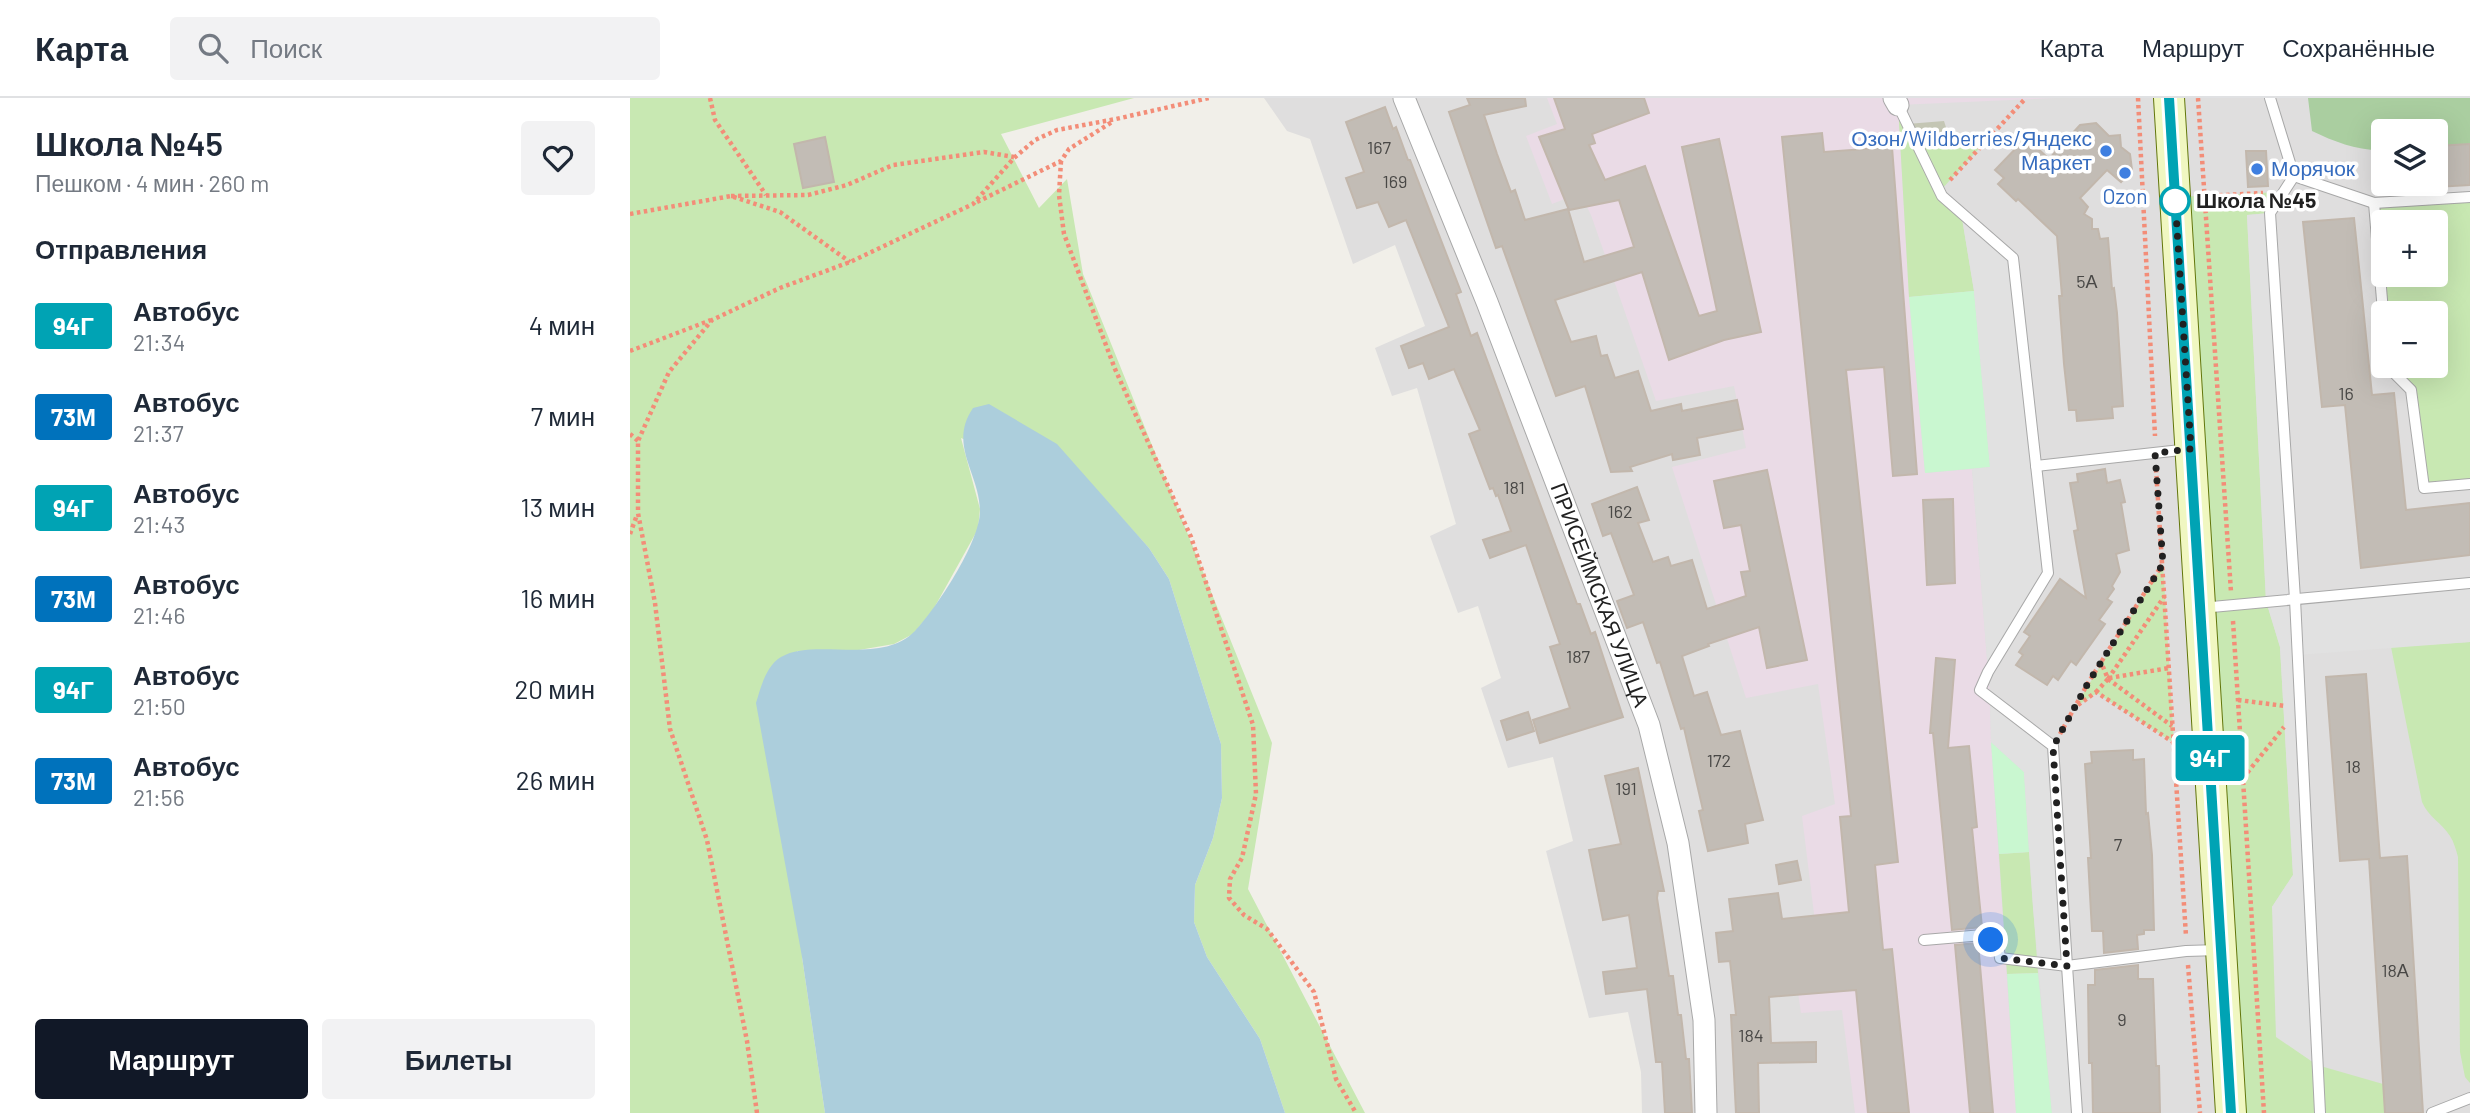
<!DOCTYPE html>
<html lang="ru">
<meta charset="utf-8">
<style>
body{margin:0;font-family:Barlow,sans-serif;background:#f2f2f3;color:#1f2937;height:100vh;display:flex;flex-direction:column;font-size:26px;white-space:nowrap}
*{box-sizing:border-box;margin:0}
p{font-size:23px;color:#747a83}
.icon{flex:none;width:38px;height:38px;fill:none;stroke:currentColor;stroke-width:2;stroke-linecap:round;stroke-linejoin:round}
.map{position:relative;flex:1;overflow:hidden}
.panel{display:flex;flex-direction:column;background:#fff;width:630px}
.panel>*{flex:none}
.badge{padding:0 14px;border-radius:5px;font-size:24px;line-height:46px}
.fabs{position:absolute;left:1741px;top:21px;display:grid;gap:14px}
.fabs a{display:grid;place-items:center;width:77px;height:77px;border-radius:7px;background:#fff;box-shadow:0 7px 28px #0002;font-size:35px}
.you{position:absolute;width:35px;height:35px;margin:-18px;border:5px solid #fff;border-radius:50%;background:#1a73e8;box-shadow:0 0 0 10px #1a73e833}
.map>.badge{position:absolute;translate:-50% -50%;box-shadow:0 0 0 4px #fff}
h2{padding:0 35px;font-size:26px;line-height:63px}
.round{display:grid;place-items:center;flex:none;width:74px;height:74px;border-radius:7px;background:#f2f2f3}
.headline{display:flex;align-items:center;justify-content:space-between;height:119px;padding:0 35px}
h1{font-size:33px;font-weight:600;line-height:52px}
.button{display:flex;gap:14px;margin-top:auto;padding:14px 35px}
.button a{flex:1;height:80px;border-radius:7px;background:#111827;color:#fff;font-size:28px;font-weight:600;line-height:80px;text-align:center}
.button a+a{background:#f2f2f3;color:#1f2937}
ul{padding:0;list-style:none}
li{display:flex;align-items:center;gap:21px;height:91px;padding:0 35px}
li div{flex:1}
li b{display:block;font-size:26px}
li em{font-style:normal}
li .badge{min-width:77px;font-weight:700;text-align:center}
header{display:flex;align-items:center;gap:42px;box-sizing:border-box;height:98px;padding:0 35px;background:#fff;border-bottom:2px solid #e0e1e3}
header strong{font-size:33px}
nav{display:flex;gap:38px;margin-inline-start:auto;font-size:24px}
.search{width:490px;height:63px;background:#f2f2f3;display:flex;align-items:center;gap:18px;box-sizing:border-box;padding:0 24px;border-radius:7px;color:#747a83;font-size:26px}
main{display:flex;flex:1;min-height:0}
.map>svg:first-child{display:block}
.residential{fill:#dfdede;fill-rule:evenodd}
.industrial{fill:#eadbe6}
.construction{fill:#c4c6b4}
.grass{fill:#c8e8b2;fill-rule:evenodd}
.forest{fill:#aacea0}
.park{fill:#c9f7d0}
.parking{fill:#e1e1e1}
.water{fill:#accedc}
.building{fill:#c2bcb5;stroke:#c2b7ac;stroke-width:2}
.lines{fill:none;stroke-linecap:round;stroke-linejoin:round}
.service-casing{stroke:#a8a8a8;stroke-width:12}
.minor-casing{stroke:#a8a8a8;stroke-width:23}
.secondary-casing{stroke:#62760b;stroke-width:32}
.path{stroke:#f38d78;stroke-width:4.5;stroke-dasharray:3.5 3.5;stroke-linecap:butt}
.service{stroke:#fff;stroke-width:10}
.minor{stroke:#fff;stroke-width:21}
.secondary{stroke:#f0f7c1;stroke-width:30}
.line-casing{stroke:#fff;stroke-width:16}
.line{stroke:#00a3b4;stroke-width:10}
.walk{stroke:#212121;stroke-width:7;stroke-dasharray:0 12.6}
.shop-dot{fill:#3f7fe0;stroke:#fff;stroke-width:2.5}
.stop-dot{fill:#fff;stroke:#00a3b4;stroke-width:3.5}
.labels{text-anchor:middle;stroke-width:7;stroke-linejoin:round;paint-order:stroke}
.number-label{font-size:18px;fill:#494846}
.shop-label{font-size:21px;fill:#366cbe;stroke:#fff;text-anchor:end}
.stop-label{font-size:21px;font-weight:bold;fill:#212121;stroke:#fff;text-anchor:start}
.street-label{font-size:21px;fill:#212121;stroke:#fff}
</style>
<header>
<strong>Карта</strong>
<div class="search"><svg class="icon" aria-label="search" viewBox="0 0 24 24"><circle cx="10" cy="10" r="6"/><path d="M15 15l6 6"/></svg>Поиск</div>
<nav><a>Карта</a><a>Маршрут</a><a>Сохранённые</a></nav>
</header>
<main>
<section class="panel">
<div class="headline"><div><h1>Школа №45</h1><p>Пешком · 4 мин · 260 m</p></div><a class="round"><svg class="icon" aria-label="heart" viewBox="0 0 24 24"><path d="M12 20l-8-8c-3-5 5-10 8-4 3-6 11-1 8 4z"/></svg></a></div>
<h2>Отправления</h2>
<ul>
<li><span class="badge" style="background:#00a3b4;color:#fff">94Г</span><div><b>Автобус</b><p>21:34</p></div><em>4 мин</em></li>
<li><span class="badge" style="background:#0072bc;color:#fff">73М</span><div><b>Автобус</b><p>21:37</p></div><em>7 мин</em></li>
<li><span class="badge" style="background:#00a3b4;color:#fff">94Г</span><div><b>Автобус</b><p>21:43</p></div><em>13 мин</em></li>
<li><span class="badge" style="background:#0072bc;color:#fff">73М</span><div><b>Автобус</b><p>21:46</p></div><em>16 мин</em></li>
<li><span class="badge" style="background:#00a3b4;color:#fff">94Г</span><div><b>Автобус</b><p>21:50</p></div><em>20 мин</em></li>
<li><span class="badge" style="background:#0072bc;color:#fff">73М</span><div><b>Автобус</b><p>21:56</p></div><em>26 мин</em></li>
</ul>
<div class="button"><a>Маршрут</a><a>Билеты</a></div>
</section>
<div class="map">
<svg width="1840" height="1015" viewBox="0 0 1840 1015">
<rect width="100%" height="100%" fill="#f1efe9"/>
<path class="residential" d="M634 0H1840V1015H1012L1011 974 998 914 959 920 916 753 943 743 923 659 878 670 851 590 871 580 848 508 828 515 800 438 826 426 787 290 762 298 745 250 795 228 765 147 723 166 680 41 657 33ZM1754 33H1806V86H1754ZM1754 124H1806V177H1754ZM1754 215H1806V268H1754Z"/>
<polygon class="industrial" points="917,0 1425,0 1268,7 1279,199 1295,375 1342,371 1360,599 1361,644 1386,1015 1225,1015 1212,912 1171,915 1158,828 1185,824 1172,718 1205,706 1188,586 1116,600 1042,369 1116,350 1104,288 1026,303 961,117 950,95 922,106 896,38 927,26"/>
<polygon class="construction" points="1314,23 1318,36 1287,45 1277,26"/>
<g class="grass">
<polygon points="0,0 504,0 371,36 409,110 437,81 453,176 642,645 618,791 735,1015 655,1015 630,941 577,859 564,824 565,787 583,740 592,700 591,646 539,481 519,450 477,404 331,340 350,411 348,431 303,512 283,536 264,546 229,552 167,553 172,859 195,1015 0,1015"/>
<polygon points="1268,7 1287,45 1356,43 1310,93 1331,114 1344,193 1279,199"/>
<polygon points="1651,94 1640,115 1617,117 1636,503 1650,549 1663,777 1642,809 1687,967 1753,986 1755,1015 1601,1015 1545,99"/>
<path d="M1840 99V386L1794 390 1781 292 1757 268H1806V215H1754L1744 105ZM1754 124H1806V177H1754Z"/>
<polygon points="1533,466 1544,645 1467,595 1445,609"/>
<path d="M1840 544V985L1835 979 1830 954 1828 759C1826 752 1824 744 1820 738 1811 724 1799 720 1792 704L1761 549Z"/>
<polygon points="1399,754 1408,875 1377,876 1369,756"/>
</g>
<path class="forest" d="M1678 0H1840V46L1806 48V33H1754L1753 52C1728 53 1705 44 1682 33Z"/>
<g class="park">
<polygon points="1344,193 1360,369 1295,375 1279,199"/>
<polygon points="1361,644 1394,674 1399,754 1369,756"/>
<polygon points="1408,875 1422,1015 1386,1015 1377,876"/>
</g>
<g class="parking">
<polygon points="1331,114 1383,160 1418,475 1358,574 1342,371 1360,369 1344,193"/>
<polygon points="1640,115 1665,500 1840,485 1840,544 1668,557 1687,967 1646,939 1642,809 1663,777 1650,549 1636,503 1617,117"/>
<polygon points="1360,599 1423,648 1447,1015 1422,1015 1403,810 1394,674 1361,644"/>
</g>
<path class="water" d="M359 306 427 346 519 450 539 481 591 646 592 700 583 740 565 787 564 824 577 859 630 941 655 1015H195L172 859 126 605C131 589 136 568 151 559 184 539 251 568 285 533 306 511 351 443 350 412 349 374 318 347 343 310Z"/>
<g class="building">
<polygon points="837,0 895,0 896,8 854,17 867,56 881,94 885,92 895,122 938,111 954,164 1004,149 989,102 939,112 909,39 935,31 924,0 1014,0 1019,15 962,36 965,45 959,47 975,82 1015,68 1069,218 1087,213 1052,49 1089,41 1131,234 1094,242 1039,262 1012,174 925,202 941,244 966,238 971,258 977,257 985,280 1008,273 1021,313 1051,306 1052,313 1107,302 1113,331 1067,340 1070,357 1043,362 1042,356 1000,369 1002,373 981,374 955,288 926,298 872,148 866,150 819,14 840,7"/>
<polygon points="755,9 763,31 766,29 778,62 780,62 831,194 826,196 841,238 847,235 947,506 950,506 961,536 965,534 993,619 910,645 903,622 940,610 920,549 930,546 896,447 860,460 853,442 881,433 868,397 866,398 863,390 860,391 839,336 850,332 827,278 824,271 799,281 793,265 779,270 771,248 819,229 776,122 759,129 748,104 727,110 716,80 734,74 716,24"/>
<polygon points="1466,25 1479,38 1490,37 1491,49 1500,56 1502,72 1491,84 1477,72 1450,100 1458,109 1454,116 1462,121 1462,131 1468,131 1470,141 1478,140 1482,191 1484,190 1487,215 1493,308 1482,309 1483,320 1447,323 1446,312 1439,312 1434,266 1429,198 1432,198 1427,138 1388,101 1386,103 1368,86 1374,80 1365,72 1393,43 1401,51 1404,47 1419,61 1450,27"/>
<polygon points="1192,35 1194,54 1262,49 1287,376 1263,378 1254,269 1216,272 1268,764 1245,767 1253,852 1262,851 1279,1015 1238,1015 1226,892 1139,899 1141,945 1186,944 1186,964 1128,965 1129,1015 1106,1015 1101,917 1106,917 1100,863 1089,864 1086,835 1103,833 1099,801 1148,795 1152,821 1219,814 1210,719 1221,718 1152,39"/>
<polygon points="195,39 204,84 173,90 164,46"/>
<polygon points="1840,46 1840,87 1806,89 1806,48"/>
<polygon points="1616,53 1636,53 1638,88 1618,89"/>
<polygon points="1724,120 1742,297 1764,295 1776,412 1840,405 1840,457 1731,470 1715,307 1692,309 1673,124"/>
<polygon points="1475,371 1477,385 1490,382 1495,404 1491,405 1499,452 1486,456 1490,474 1482,488 1484,491 1477,501 1482,504 1469,522 1475,526 1446,567 1441,563 1428,582 1423,578 1417,587 1386,567 1393,557 1389,554 1400,538 1394,534 1430,481 1456,500 1444,433 1448,432 1440,385 1448,384 1447,376"/>
<polygon points="1137,372 1177,562 1137,570 1129,529 1078,546 1079,548 1052,558 1064,598 1077,594 1091,637 1110,633 1133,722 1115,726 1118,745 1078,753 1069,713 1073,712 1054,630 1051,631 1030,564 1027,565 1013,524 997,530 987,503 1004,497 981,435 973,438 962,406 1007,389 1019,422 1008,425 1023,464 1038,459 1041,468 1062,462 1077,511 1116,498 1111,474 1120,473 1111,427 1094,430 1084,383"/>
<polygon points="1323,401 1325,485 1297,487 1293,402"/>
<polygon points="1306,560 1325,562 1318,650 1339,648 1347,729 1342,730 1352,829 1322,832 1303,635 1300,635"/>
<polygon points="1736,576 1750,760 1777,758 1793,1015 1755,1015 1739,761 1710,763 1696,579"/>
<polygon points="898,614 904,633 877,642 871,623"/>
<polygon points="1503,652 1503,662 1514,661 1516,716 1518,715 1522,757 1524,832 1514,832 1514,836 1507,837 1508,851 1474,855 1473,833 1462,833 1458,760 1461,760 1455,666 1462,665 1461,654"/>
<polygon points="1008,670 1034,793 1028,793 1027,800 1039,878 1043,878 1048,917 1051,917 1056,961 1059,961 1062,1015 1035,1015 1032,964 1026,964 1017,891 976,896 973,874 1007,870 999,817 973,822 959,752 991,746 975,678"/>
<polygon points="1167,763 1171,782 1149,786 1146,767"/>
<polygon points="1348,845 1363,1015 1340,1015 1325,847"/>
<polygon points="1508,867 1508,881 1523,881 1526,968 1529,968 1530,1015 1463,1015 1462,965 1459,965 1458,887 1465,887 1465,872"/>
</g>
<g class="lines">
<g class="service-casing">
<g id="service">
<polyline points="1640,0 1664,78"/>
<polyline points="1268,7 1312,98 1383,160 1418,475 1358,574 1350,592 1423,648 1437,868 1370,860 1369,852 1353,837 1294,842"/>
<polyline points="1744,105 1754,226"/>
<polyline points="1757,268 1781,292 1794,390 1840,386"/>
<polyline points="1406,368 1560,351"/>
<polyline points="1571,510 1840,485"/>
<polyline points="1447,1015 1437,868 1556,853 1589,852"/>
<polyline points="1690,1015 1665,501 1640,115 1664,78 1744,105 1840,99"/>
<polyline points="1802,1015 1840,1000"/>
</g>
</g>
<g class="minor-casing">
<g id="minor">
<path id="s1" d="M774 0 857 204 1019 627 1048 745 1074 922 1076 1015"/>
<polyline points="1264,0 1268,7"/>
</g>
</g>
<g class="secondary-casing">
<polyline id="secondary" points="1539,0 1601,1015"/>
</g>
<g class="path">
<polyline points="80,0 85,22 136,97"/>
<polyline points="1508,0 1525,338"/>
<polyline points="1568,0 1601,494"/>
<polyline points="431,63 429,97 434,136 485,271 561,439 623,627 626,696 612,760 600,781 599,800 614,817 637,831 684,894 706,981 726,1015"/>
<polyline points="1320,82 1394,2"/>
<polyline points="101,98 178,97 217,87 263,67 354,54 384,59"/>
<polyline points="1575,98 1633,95"/>
<polyline points="347,104 431,63 439,51 482,24"/>
<polyline points="0,116 101,98 150,114 220,164"/>
<polyline points="0,253 81,222"/>
<polyline points="0,336 8,343"/>
<polyline points="1526,371 1556,838"/>
<polyline points="0,436 7,417"/>
<polyline points="1603,523 1634,1015"/>
<polyline points="1479,580 1539,570"/>
<polyline points="1478,581 1534,499"/>
<polyline points="1478,581 1542,628"/>
<polyline points="1466,594 1478,581 1471,564"/>
<polyline points="1608,602 1655,608"/>
<polyline points="1448,607 1466,594 1543,644"/>
<polyline points="1430,636 1458,585 1532,467"/>
<polyline points="1613,680 1654,629"/>
<polyline points="1558,867 1570,1015"/>
<polyline points="127,1015 117,943 77,742 40,631 25,505 8,415 8,343 39,274 82,222 150,190 220,164 343,106 384,60 405,42 427,32 486,21 579,0"/>
</g>
<use href="#service" class="service"/>
<use href="#minor" class="minor"/>
<use href="#secondary" class="secondary"/>
</g>
<g class="lines">
<g class="line-casing">
<polyline id="line" points="1539,0 1601,1015"/>
</g>
<use href="#line" class="line"/>
<polyline class="walk" points="1361,842 1369,852 1370,860 1437,868 1423,649 1458,585 1533,466 1525,355 1561,351 1545,99 1545,103"/>
</g>
<g class="shop-dot">
<circle cx="1476" cy="53" r="7"/>
<circle cx="1627" cy="71" r="7"/>
<circle cx="1495" cy="75" r="7"/>
</g>
<circle class="stop-dot" cx="1545" cy="103" r="14"/>
<g class="labels">
<g class="number-label">
<text x="749" y="56">167</text>
<text x="765" y="90">169</text>
<text x="1457" y="190">5А</text>
<text x="1716" y="302">16</text>
<text x="884" y="396">181</text>
<text x="990" y="420">162</text>
<text x="948" y="565">187</text>
<text x="1089" y="669">172</text>
<text x="1723" y="675">18</text>
<text x="996" y="697">191</text>
<text x="1488" y="753">7</text>
<text x="1765" y="879">18А</text>
<text x="1492" y="928">9</text>
<text x="1121" y="944">184</text>
</g>
<g class="shop-label">
<text x="1462" y="48">Озон/Wildberries/Яндекс<tspan x="1462" dy="24">Маркет</tspan></text>
<text x="1641" y="78" text-anchor="start">Морячок</text>
<text x="1495" y="106" text-anchor="middle">Ozon</text>
</g>
<g class="stop-label">
<text x="1566" y="110">Школа №45</text>
</g>
<g class="street-label">
<text dy="7" stroke="none"><textPath href="#s1" startOffset="534">ПРИСЕЙМСКАЯ УЛИЦА</textPath></text>
</g>
</g>
</svg>
<div class="fabs">
<a><svg class="icon" aria-label="layers" viewBox="0 0 24 24"><path d="M12 4l9 5-9 5-9-5zM3 14l9 5 9-5"/></svg></a>
<a>+</a>
<a>−</a>
</div>
<div class="you" style="left:1361px;top:842px"></div>
<b class="badge" style="left:1580px;top:660px;background:#00a3b4;color:#fff">94Г</b>
</div>
</main>
